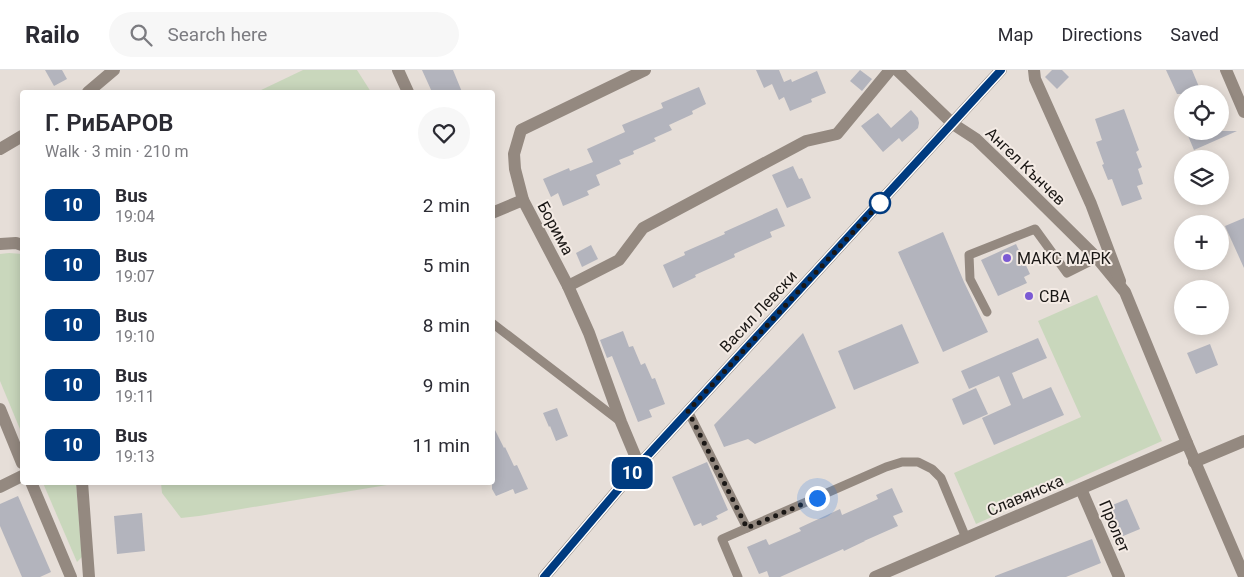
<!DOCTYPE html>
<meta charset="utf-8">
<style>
body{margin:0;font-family:Roboto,sans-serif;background:#f7f7f7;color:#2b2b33;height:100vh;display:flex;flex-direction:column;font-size:19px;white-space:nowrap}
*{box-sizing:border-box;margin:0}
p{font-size:16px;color:#7c7c81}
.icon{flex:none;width:28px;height:28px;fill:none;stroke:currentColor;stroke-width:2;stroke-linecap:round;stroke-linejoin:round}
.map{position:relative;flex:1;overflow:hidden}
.side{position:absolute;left:20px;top:20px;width:475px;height:395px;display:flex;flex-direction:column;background:#fff;border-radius:5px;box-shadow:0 2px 12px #0003}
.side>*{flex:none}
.badge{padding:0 10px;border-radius:8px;font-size:18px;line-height:32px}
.controls{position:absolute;left:1174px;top:15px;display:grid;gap:10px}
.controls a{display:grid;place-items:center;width:55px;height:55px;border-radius:50%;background:#fff;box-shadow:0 2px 12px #0003;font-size:25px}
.you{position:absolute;width:25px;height:25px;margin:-12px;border:4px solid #fff;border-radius:50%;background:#1a73e8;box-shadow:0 0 0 8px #1a73e833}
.map>.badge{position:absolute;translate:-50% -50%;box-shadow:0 0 0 2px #fff}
.round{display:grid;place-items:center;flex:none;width:52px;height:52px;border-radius:26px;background:#f7f7f7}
.summary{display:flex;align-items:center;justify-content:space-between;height:85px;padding:0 25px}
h1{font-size:24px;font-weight:600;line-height:38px}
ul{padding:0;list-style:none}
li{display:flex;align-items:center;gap:15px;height:60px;padding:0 25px}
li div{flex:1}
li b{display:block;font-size:19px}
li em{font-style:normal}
li .badge{min-width:55px;font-weight:700;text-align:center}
header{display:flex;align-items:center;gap:30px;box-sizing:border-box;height:70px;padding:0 25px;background:#fff;border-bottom:1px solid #e1e1e2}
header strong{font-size:24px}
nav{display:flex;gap:28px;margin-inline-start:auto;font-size:18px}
.search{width:350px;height:45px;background:#f7f7f7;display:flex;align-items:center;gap:12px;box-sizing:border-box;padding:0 18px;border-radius:28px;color:#7c7c81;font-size:19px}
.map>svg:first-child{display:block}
.green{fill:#c9d7bc}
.building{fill:#b3b4bd}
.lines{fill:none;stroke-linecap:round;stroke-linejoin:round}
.service{stroke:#948980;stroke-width:9}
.minor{stroke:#948980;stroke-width:12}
.tertiary{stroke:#948980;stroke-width:12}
.line-casing{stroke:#fff;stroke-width:11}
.line{stroke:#003b80;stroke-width:8}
.walk{stroke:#1a1715;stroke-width:5;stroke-dasharray:0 9}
.stop-dot{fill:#fff;stroke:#003b80;stroke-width:2.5}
.poi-dot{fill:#7b5ad4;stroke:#f4ebe5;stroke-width:2}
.labels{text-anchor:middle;stroke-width:4;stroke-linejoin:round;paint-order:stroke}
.street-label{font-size:16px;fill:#1a1715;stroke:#f4ebe5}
.poi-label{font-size:16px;fill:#1a1715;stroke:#f4ebe5;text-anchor:start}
</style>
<header>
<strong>Railo</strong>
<div class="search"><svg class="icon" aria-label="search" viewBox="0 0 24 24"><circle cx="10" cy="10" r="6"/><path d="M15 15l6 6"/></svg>Search here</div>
<nav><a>Map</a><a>Directions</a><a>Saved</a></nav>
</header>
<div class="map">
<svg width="1244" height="507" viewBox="0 0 1244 507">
<rect width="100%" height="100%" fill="#e6ded8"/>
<g class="green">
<polygon points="303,0 357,0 371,22 257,22"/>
<polygon points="9,183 22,184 22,364 0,311 0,184"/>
<polygon points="1097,225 1162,371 976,454 954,403 1081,347 1038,251"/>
<polygon points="43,413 76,413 82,487 77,492"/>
<polygon points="161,413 161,412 399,413 199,446 181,448 162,423"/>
</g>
<g class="building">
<polygon points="45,0 62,0 67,9 54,16"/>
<polygon points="422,0 453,0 462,22 432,22"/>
<polygon points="756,0 779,0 784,12 791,9 792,12 817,1 826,23 811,29 812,32 790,41 784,27 779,30 772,14 764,18"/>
<polygon points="860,0 872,9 862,21 850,11"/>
<polygon points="1052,0 1062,0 1069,7 1057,19 1045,7"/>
<polygon points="1166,0 1192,0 1202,24 1177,24"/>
<polygon points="699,17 706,34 692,41 693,44 669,55 672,60 654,68 656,71 633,81 634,84 619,90 621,94 596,105 600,115 587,121 589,125 563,136 558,123 551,127 543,109 569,98 570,101 593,92 587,79 625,62 622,55 663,38 661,33"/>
<polygon points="1124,39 1139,80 1136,82 1142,97 1138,99 1143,114 1137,116 1142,129 1122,136 1112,109 1108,110 1102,95 1104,94 1096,72 1102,70 1095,49"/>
<polygon points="911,40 918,48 919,53 918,58 902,72 899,68 883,82 861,56 878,43 891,58"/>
<polygon points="1186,61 1237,61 1194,80"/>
<polygon points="793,96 799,109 802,108 811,128 787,138 772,105"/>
<polygon points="777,138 785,156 770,162 772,167 734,184 735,187 695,205 696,207 673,218 663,195 685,185 684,182 725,164 724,162"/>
<polygon points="1244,148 1244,198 1225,156"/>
<polygon points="943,162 964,212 988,262 943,282 898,182"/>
<polygon points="1016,174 1030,204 1024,207 1027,213 998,226 981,190"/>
<polygon points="591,175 598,189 582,197 576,183"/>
<polygon points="902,254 919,293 854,320 838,281"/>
<polygon points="623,261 629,277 633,276 641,295 645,293 652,309 655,308 665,334 649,340 652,347 638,352 612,286 607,288 600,270"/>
<polygon points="803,263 836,338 755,374 748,369 724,377 714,355"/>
<polygon points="1038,268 1047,288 1012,303 1023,329 1051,317 1064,345 994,375 982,348 1011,335 999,306 969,319 961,301"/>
<polygon points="1210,274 1218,295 1196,304 1187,283"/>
<polygon points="976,318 988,344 963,355 952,329"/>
<polygon points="557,338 568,366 556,371 550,356 549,357 543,343"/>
<polygon points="492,354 504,378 505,377 514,396 517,395 528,419 515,424 513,419 496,426 492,419"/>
<polygon points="707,392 728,440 716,446 718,449 702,456 701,453 694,456 672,407"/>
<polygon points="892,418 903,442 893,446 898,456 864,471 865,471 844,481 843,479 780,507 769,507 767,501 759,504 747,477 766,469 769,475 801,461 799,458 840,439 842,445 878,429 876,425"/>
<polygon points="18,426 51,502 40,507 22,507 0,456 0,434"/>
<polygon points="1127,429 1140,459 1116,469 1103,439"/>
<polygon points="142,443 145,481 117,484 114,446"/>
<polygon points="1092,469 1101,493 1066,507 995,507 995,506"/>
</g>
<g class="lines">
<g class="service">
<polyline points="987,242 970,209 969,185 1035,159 1067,203 1097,188"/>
<polyline points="492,253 621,352"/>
<polyline points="688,341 747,458"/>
<polyline points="738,507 722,469 886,397 902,392 918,392 932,399 941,408 966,468"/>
</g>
<g class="minor">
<polyline points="398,0 408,22"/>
<polyline points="897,0 953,54 976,69 1003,95 1097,188 1125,222 1187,373 1244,506"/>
<polyline points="1034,0 1035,9 1091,134 1120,211"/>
<polyline points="1226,0 1244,42"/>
<polyline points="88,22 114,0"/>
<polyline points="0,79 22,66"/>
<polyline points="492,143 523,130"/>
<polyline points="0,174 16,173 22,175"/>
<polyline points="568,216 619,190 643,158 806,71 837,64 890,0"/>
<polyline points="0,339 22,393"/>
<polyline points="1194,392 1244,371"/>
<polyline points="639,395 621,352 589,263 568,216 523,130 515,99 514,84 521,60 645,0"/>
<polyline points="31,412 71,507"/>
<polyline points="82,412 89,507"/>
<polyline points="0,417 22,406"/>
<polyline points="1081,419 1119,507"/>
<polyline points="875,507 1187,373"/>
</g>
<polyline class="tertiary" points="544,507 639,395 1001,0"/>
</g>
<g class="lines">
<g class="line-casing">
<polyline id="line" points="544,507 639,395 1001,0"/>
</g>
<use href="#line" class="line"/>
<polyline class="walk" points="817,428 747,458 688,341 880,133"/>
</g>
<circle class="stop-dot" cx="880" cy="133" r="10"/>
<g class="poi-dot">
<circle cx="1007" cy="188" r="5"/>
<circle cx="1029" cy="226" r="5"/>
</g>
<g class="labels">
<g class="street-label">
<text transform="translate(1026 96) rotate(44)" y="6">Ангел Кънчев</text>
<text transform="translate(556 158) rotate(62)" y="6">Борима</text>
<text transform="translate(758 241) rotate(-47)" y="6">Васил Левски</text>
<text transform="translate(1025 425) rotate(-23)" y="6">Славянска</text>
<text transform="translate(1115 456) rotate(67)" y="6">Пролет</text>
</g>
<g class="poi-label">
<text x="1017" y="194">МАКС МАРК</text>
<text x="1039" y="232">CBA</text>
</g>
</g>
</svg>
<div class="controls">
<a><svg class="icon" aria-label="locate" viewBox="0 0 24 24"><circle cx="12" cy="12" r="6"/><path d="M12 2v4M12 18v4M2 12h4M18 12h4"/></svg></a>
<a><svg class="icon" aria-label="layers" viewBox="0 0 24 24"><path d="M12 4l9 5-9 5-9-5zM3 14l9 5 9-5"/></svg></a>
<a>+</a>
<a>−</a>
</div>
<div class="you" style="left:817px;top:428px"></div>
<b class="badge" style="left:632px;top:403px;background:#003b80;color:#fff">10</b>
<section class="side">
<div class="summary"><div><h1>Г. РиБАРОВ</h1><p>Walk · 3 min · 210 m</p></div><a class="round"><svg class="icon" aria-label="heart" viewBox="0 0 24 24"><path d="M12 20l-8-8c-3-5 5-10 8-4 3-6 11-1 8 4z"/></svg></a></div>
<ul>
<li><span class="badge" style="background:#003b80;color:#fff">10</span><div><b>Bus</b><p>19:04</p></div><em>2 min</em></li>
<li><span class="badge" style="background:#003b80;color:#fff">10</span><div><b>Bus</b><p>19:07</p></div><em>5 min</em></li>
<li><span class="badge" style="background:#003b80;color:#fff">10</span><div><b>Bus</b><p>19:10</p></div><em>8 min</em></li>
<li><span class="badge" style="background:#003b80;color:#fff">10</span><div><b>Bus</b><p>19:11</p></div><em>9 min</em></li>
<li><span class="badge" style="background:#003b80;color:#fff">10</span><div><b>Bus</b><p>19:13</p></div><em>11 min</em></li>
</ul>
</section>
</div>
